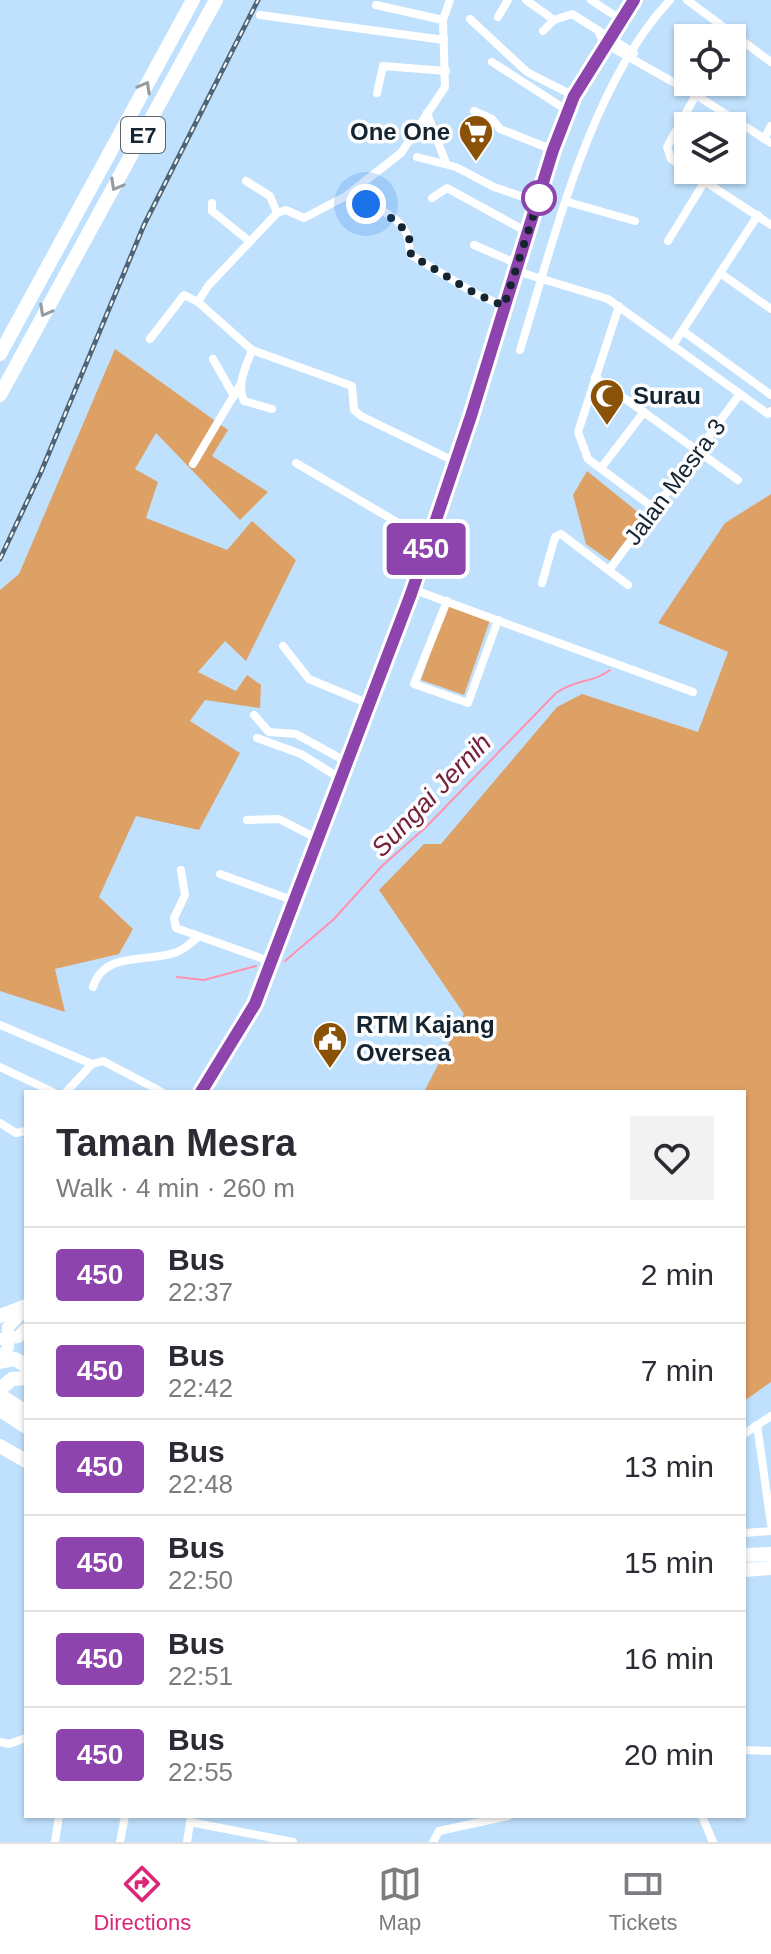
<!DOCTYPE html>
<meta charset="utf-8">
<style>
body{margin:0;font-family:Helvetica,sans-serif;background:#f2f2f3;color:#2b2b33;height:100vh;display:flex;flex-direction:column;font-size:30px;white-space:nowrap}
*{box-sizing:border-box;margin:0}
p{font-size:26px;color:#7c7c81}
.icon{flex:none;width:44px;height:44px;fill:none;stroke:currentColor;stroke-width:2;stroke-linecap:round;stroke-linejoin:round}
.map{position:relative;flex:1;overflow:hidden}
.drawer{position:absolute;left:24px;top:1090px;width:722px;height:728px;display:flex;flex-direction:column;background:#fff;border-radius:0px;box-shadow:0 2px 6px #0004}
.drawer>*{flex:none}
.badge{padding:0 16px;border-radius:6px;font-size:28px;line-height:52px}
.tools{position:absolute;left:674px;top:24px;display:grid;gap:16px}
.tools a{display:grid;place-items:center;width:72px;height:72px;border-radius:0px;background:#fff;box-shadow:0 2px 6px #0004;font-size:40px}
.you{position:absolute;width:40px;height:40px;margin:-20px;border:6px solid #fff;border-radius:50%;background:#1a73e8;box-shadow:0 0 0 12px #1a73e833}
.map>.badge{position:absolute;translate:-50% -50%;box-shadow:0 0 0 4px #fff}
.round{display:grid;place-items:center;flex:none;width:84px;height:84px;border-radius:0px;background:#f2f2f3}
.overview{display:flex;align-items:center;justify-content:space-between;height:136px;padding:0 32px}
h1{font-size:38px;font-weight:800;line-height:60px}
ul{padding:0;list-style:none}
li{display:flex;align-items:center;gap:24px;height:96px;padding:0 32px;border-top:2px solid #e1e1e2}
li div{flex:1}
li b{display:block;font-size:30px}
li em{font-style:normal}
li .badge{min-width:88px;font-weight:700;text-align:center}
.dock{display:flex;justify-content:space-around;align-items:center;height:112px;border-top:2px solid #e1e1e2;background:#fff;font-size:22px;color:#7c7c81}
.dock a{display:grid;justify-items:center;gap:4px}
.dock .on{color:#db2777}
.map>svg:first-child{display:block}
.green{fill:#dea165}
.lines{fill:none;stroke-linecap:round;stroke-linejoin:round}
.stream{stroke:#ff91ac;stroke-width:2}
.street{stroke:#fff;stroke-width:8}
.primary{stroke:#fff;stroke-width:12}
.highway{stroke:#fff;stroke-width:14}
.rail-casing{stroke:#4f6577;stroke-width:5}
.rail{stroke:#fdfdfd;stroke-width:2;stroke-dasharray:6;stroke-linecap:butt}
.oneway{stroke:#959ca2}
.line-casing{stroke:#fff;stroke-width:18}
.line{stroke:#8e44ad;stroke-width:12}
.walk{stroke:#142431;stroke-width:8;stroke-dasharray:0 14.4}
.stop-dot{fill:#fff;stroke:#8e44ad;stroke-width:4}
.labels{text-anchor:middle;stroke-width:7;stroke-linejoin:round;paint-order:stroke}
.shield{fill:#fdfdfd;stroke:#5a656e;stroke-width:2}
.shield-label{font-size:22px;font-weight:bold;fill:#142431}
.poi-label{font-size:24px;font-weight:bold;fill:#142431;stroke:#fdfdfd;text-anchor:start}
.street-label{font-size:24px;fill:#142431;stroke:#fdfdfd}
.water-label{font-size:26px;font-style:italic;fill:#74203b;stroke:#fdfdfd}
</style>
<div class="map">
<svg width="771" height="1842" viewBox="0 0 771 1842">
<rect width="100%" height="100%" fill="#c0e1fd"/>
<g class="green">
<polygon points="115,349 228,430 212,456 268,492 240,520 156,433 135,469 158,482 146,518 227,550 252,521 296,560 246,661 225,641 198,672 236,691 247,675 261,685 260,708 205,700 190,721 240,753 199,830 136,816 99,897 133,929 119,954 55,969 65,1012 0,991 0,590 19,574"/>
<polygon points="587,471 644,517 610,561 586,544 573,495"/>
<polygon points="771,494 771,1382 744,1401 744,1092 424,1092 464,1014 379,890 424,844 441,844 557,707 582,694 698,732 728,652 658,623 725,523"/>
<polygon points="447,605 490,620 464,695 421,680"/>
</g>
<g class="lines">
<g class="stream">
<path d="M285 961 333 920 382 866 426 827 556 693C578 678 591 684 610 670"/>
<polyline points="177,977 204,980 256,966"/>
</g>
<g class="street">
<polyline points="526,0 554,20 572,14 634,53"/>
<polyline points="591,0 620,19"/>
<polyline points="687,0 771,62"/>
<polyline points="376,5 443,20"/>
<polyline points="260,15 444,40"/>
<polyline points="498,17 508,0"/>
<polyline points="470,19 527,72 574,96"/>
<polyline points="543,31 554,20"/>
<polyline points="599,33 604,43 696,95 771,143"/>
<polyline points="492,62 568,111"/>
<polyline points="377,93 383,66 446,71"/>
<polyline points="696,95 667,147 671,159 771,225"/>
<polyline points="474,111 492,119 500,129 553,150"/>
<polyline points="427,113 446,163"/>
<polyline points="764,139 771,126"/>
<polyline points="417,157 456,167 494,187 538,202"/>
<polyline points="246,181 270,196 277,213 286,210 304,218 346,196 401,153 445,87 443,20 450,0"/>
<path d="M346 196C367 205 398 212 407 235 410 242 408 248 411 255L476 294 504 306"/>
<polyline points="432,198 447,188 529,233"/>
<polyline points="568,202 635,221"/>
<polyline points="212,203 212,211 249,241"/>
<polyline points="668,241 705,181"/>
<polyline points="474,245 518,264"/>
<polyline points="516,271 608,299 768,414 771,411"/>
<polyline points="720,273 771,309"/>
<polyline points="198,302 208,286 277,213"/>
<polyline points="619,306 578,432 588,459 655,509"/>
<polyline points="683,331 771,395"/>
<polyline points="150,339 184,295 198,302 252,350 352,386 354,410 361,416 456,462"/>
<polyline points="673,345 758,215"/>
<path d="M252 350C246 367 236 384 244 401L272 409"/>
<path d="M520 350C554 240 590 85 670 0"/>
<polyline points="213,359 234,396"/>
<polyline points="595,377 738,480"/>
<polyline points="296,463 429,541"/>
<polyline points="193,464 240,385"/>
<polyline points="601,468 644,412"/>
<polyline points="609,570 740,394"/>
<polyline points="542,583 555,537 561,534 628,585"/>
<polyline points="412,589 693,692"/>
<polyline points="447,601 414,684 468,703 498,620"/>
<polyline points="283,646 309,679 369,704"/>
<polyline points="254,715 269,732 296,734 347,762"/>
<polyline points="257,738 301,754 341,779"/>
<polyline points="247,820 279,819 318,839"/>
<polyline points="181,870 185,895 174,918 176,928 272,962"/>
<polyline points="220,874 295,901"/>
<path d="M93 987C104 950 150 963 177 952 185 949 192 942 198 937"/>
<polyline points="0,1025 92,1064"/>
<polyline points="0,1067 53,1092"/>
<polyline points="66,1092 92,1064 103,1061 162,1092"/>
<polyline points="0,1123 16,1133 26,1131"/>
<polyline points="757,1425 771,1524"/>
<polyline points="744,1434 771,1416"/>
<polyline points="744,1533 771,1531"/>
<polyline points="0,1742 9,1744 26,1738"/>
<polyline points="744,1750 771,1751"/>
<polyline points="702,1816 713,1842"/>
<polyline points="190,1822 293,1842"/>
<polyline points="55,1842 59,1816"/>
<polyline points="120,1842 125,1816"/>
<polyline points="187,1842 191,1816"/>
<polyline points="433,1842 439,1831 508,1816"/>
</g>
<g class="primary">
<polyline points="201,1092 255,1004 411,594 568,111 589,67 634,0"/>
<polyline points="1,1339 18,1337 26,1329"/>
<polyline points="0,1359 8,1348 8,1327 26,1309"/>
</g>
<g class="highway">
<polyline points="0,354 193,0"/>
<polyline points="0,395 216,0"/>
<polyline points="0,1316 26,1306"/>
<polyline points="0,1362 15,1359 26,1366"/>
<polyline points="0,1389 12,1379 26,1378"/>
<polyline points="0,1395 26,1412"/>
<polyline points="0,1410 26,1427"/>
<polyline points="0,1446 26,1461"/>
<polyline points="744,1555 771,1554"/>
<polyline points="744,1570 771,1568"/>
</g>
<g class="rail-casing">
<polyline id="rail" points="0,559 41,472 144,225 258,0"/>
</g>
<use href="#rail" class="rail"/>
</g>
<defs><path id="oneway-chevron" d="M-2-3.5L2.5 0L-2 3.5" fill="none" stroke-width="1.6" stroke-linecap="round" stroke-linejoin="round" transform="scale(2)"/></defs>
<g class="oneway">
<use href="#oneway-chevron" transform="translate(145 87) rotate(-61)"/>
<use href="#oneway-chevron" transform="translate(116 185) rotate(119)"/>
<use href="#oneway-chevron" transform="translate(45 311) rotate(119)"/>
</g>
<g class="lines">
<g class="line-casing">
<polyline id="line" points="201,1092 255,1004 411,594 471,416 553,150 574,96 634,0"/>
</g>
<use href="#line" class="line"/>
<polyline class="walk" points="366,204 398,222 409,237 411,255 476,294 504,306 539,198"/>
</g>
<defs>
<g id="supermarket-pin" transform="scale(1.8)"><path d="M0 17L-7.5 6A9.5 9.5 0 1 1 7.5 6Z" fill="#8a5207" stroke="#fdfdfd"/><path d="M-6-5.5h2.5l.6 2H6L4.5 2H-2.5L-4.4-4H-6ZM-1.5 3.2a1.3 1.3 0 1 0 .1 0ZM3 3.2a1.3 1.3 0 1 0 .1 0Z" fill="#fff"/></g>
<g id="mosque-pin" transform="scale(1.8)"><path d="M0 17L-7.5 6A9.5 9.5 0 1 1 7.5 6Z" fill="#8a5207" stroke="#fdfdfd"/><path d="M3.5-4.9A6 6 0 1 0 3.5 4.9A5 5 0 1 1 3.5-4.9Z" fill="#fff"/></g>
<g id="civic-pin" transform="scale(1.8)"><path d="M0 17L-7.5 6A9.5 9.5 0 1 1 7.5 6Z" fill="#8a5207" stroke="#fdfdfd"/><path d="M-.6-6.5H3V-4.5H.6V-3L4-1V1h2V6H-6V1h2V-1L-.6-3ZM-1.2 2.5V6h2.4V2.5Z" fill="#fff"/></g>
</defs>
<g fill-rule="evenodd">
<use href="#supermarket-pin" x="476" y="132"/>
<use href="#mosque-pin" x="607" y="396"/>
<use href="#civic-pin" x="330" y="1039"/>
</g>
<circle class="stop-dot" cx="539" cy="198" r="16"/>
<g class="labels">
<rect class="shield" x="121" y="117" width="44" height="36" rx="6"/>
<g class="shield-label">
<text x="143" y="143">E7</text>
</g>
<g class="poi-label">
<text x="450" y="140" text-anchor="end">One One</text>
<text x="633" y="404">Surau</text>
<text x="356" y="1033">RTM Kajang<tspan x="356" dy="28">Oversea</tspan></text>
</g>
<g class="street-label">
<text transform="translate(675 482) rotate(-53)" y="8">Jalan Mesra 3</text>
</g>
<g class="water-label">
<text transform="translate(431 795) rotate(-46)" y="9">Sungai Jernih</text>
</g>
</g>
</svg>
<div class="tools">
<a><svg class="icon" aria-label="locate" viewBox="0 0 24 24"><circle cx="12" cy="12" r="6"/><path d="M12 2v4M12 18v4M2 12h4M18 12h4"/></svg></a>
<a><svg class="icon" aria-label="layers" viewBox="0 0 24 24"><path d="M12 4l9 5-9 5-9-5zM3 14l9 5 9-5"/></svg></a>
</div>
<div class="you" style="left:366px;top:204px"></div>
<b class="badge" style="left:426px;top:549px;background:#8e44ad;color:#fff">450</b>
<section class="drawer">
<div class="overview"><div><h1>Taman Mesra</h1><p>Walk · 4 min · 260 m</p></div><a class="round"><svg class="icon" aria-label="heart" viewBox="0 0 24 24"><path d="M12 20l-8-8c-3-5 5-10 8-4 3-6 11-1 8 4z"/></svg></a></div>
<ul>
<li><span class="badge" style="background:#8e44ad;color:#fff">450</span><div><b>Bus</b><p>22:37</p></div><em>2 min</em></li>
<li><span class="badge" style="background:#8e44ad;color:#fff">450</span><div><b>Bus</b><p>22:42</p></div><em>7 min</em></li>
<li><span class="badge" style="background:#8e44ad;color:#fff">450</span><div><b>Bus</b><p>22:48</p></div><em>13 min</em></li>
<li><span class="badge" style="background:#8e44ad;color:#fff">450</span><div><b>Bus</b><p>22:50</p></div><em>15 min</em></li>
<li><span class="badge" style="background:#8e44ad;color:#fff">450</span><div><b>Bus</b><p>22:51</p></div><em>16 min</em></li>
<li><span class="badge" style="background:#8e44ad;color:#fff">450</span><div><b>Bus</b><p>22:55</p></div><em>20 min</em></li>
</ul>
</section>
</div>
<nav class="dock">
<a class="on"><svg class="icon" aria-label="directions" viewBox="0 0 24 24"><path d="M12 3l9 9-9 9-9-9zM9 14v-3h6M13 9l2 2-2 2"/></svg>Directions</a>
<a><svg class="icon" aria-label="map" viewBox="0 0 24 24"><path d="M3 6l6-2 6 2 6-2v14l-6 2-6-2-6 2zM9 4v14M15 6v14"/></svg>Map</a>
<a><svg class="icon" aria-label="tickets" viewBox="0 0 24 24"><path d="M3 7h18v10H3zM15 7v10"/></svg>Tickets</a>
</nav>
